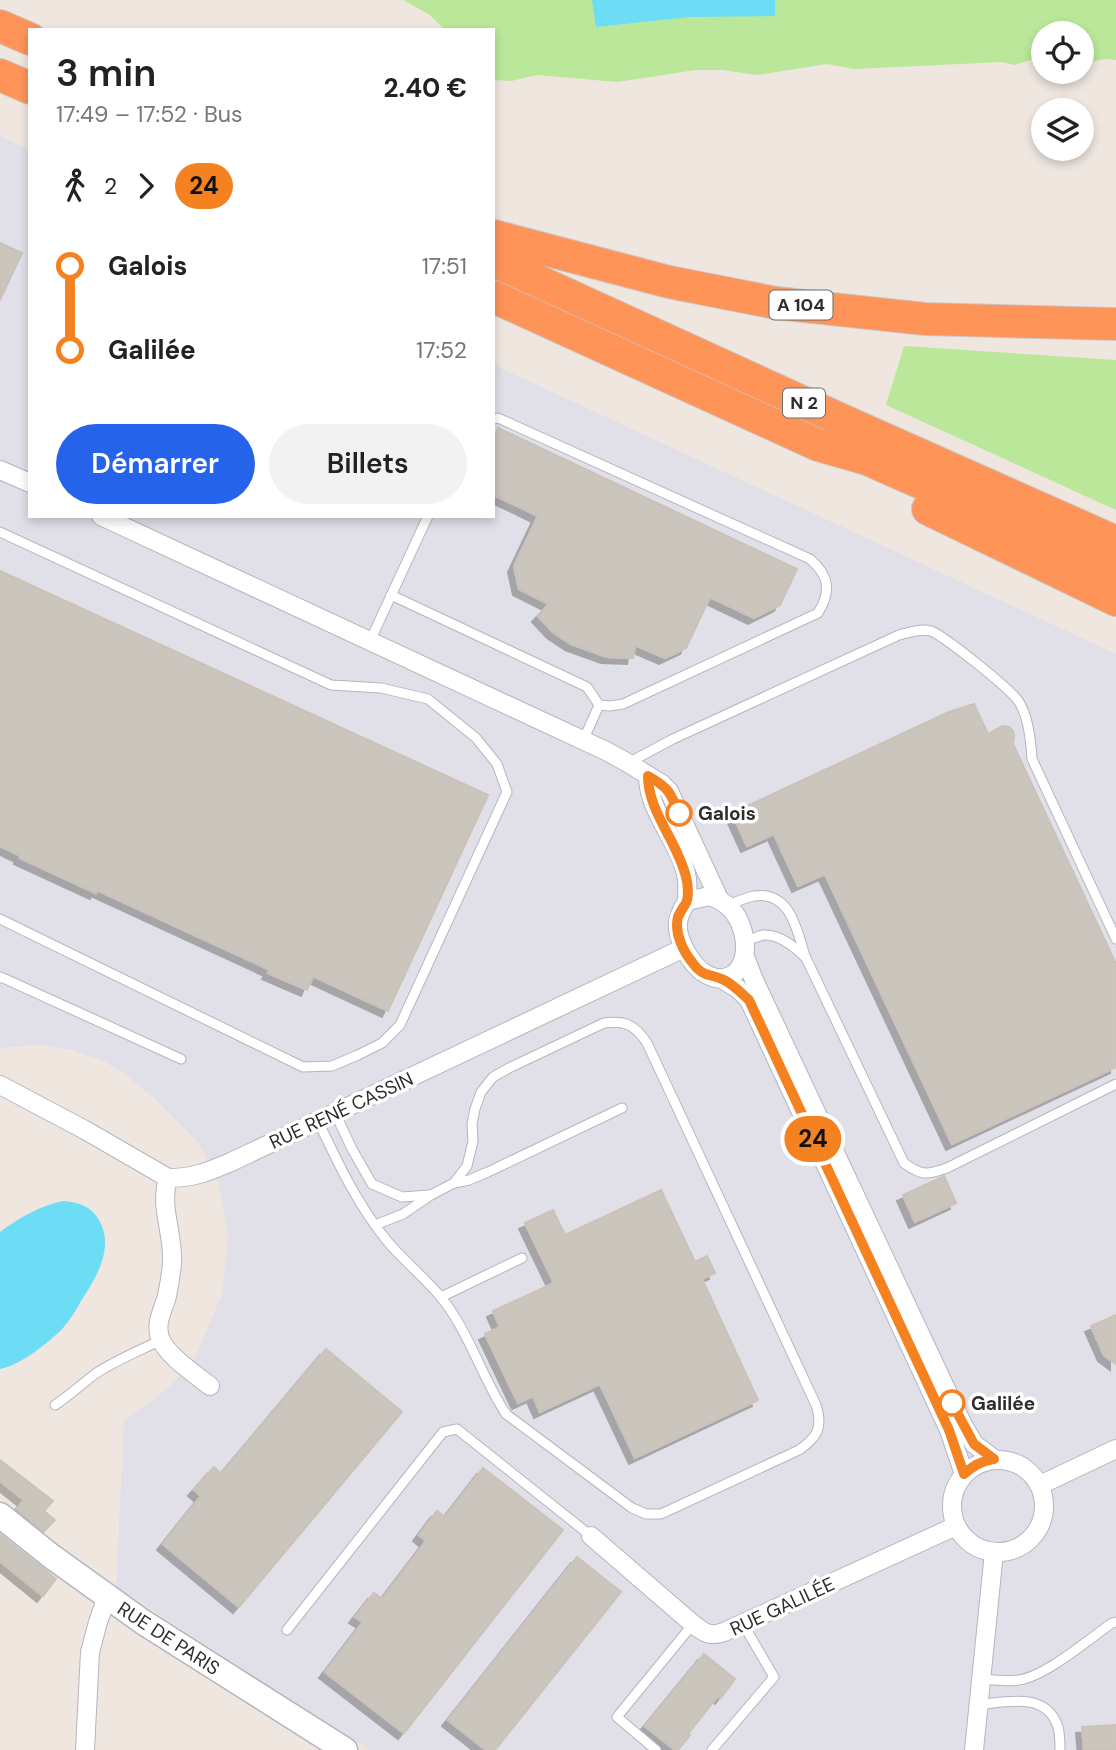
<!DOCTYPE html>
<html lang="fr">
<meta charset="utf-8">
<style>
body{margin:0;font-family:"DM Sans",sans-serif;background:#f2f2f2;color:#222;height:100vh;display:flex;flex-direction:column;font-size:26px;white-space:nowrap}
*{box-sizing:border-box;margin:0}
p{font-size:23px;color:#767676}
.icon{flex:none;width:38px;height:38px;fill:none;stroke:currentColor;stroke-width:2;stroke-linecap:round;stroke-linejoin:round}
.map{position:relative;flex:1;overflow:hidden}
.panel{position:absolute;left:28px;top:28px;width:467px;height:490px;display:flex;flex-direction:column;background:#fff;border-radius:0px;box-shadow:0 4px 10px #0003}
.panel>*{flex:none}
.badge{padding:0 14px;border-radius:23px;font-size:24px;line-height:46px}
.buttons{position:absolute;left:1031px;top:21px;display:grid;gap:14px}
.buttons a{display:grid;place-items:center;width:63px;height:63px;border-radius:50%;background:#fff;box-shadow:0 4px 10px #0003;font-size:35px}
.map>.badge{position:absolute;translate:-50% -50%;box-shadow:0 0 0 4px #fff}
.legs{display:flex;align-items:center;gap:10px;height:77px;padding:0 28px;font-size:23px}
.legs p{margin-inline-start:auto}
.headline{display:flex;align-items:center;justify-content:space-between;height:119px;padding:0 28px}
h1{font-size:38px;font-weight:600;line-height:52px}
.action{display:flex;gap:14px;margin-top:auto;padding:14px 28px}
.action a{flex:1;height:80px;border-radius:42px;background:#2563eb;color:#fff;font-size:28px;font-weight:600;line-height:80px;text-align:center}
.action a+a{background:#f2f2f2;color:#222}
ul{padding:0 28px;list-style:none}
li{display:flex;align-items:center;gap:24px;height:84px;font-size:26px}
li i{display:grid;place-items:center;width:10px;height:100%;margin:0 9px;background:currentColor}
li i::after{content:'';width:18px;height:18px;margin:-9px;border:5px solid;border-radius:50%;background:#fff}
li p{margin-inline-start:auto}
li:first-child i{background:linear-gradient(#0000 50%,currentColor 0)}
li:last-child i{background:linear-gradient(currentColor 50%,#0000 0)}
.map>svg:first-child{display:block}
.industrial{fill:#e1dfe7}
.green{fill:#bae799}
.water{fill:#6ddcf5}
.building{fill:#cac5bd;stroke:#cbc2b8;stroke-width:2;filter:url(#shadow)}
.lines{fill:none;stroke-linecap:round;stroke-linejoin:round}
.lane-casing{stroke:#b3b6c1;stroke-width:11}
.street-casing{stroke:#b3b6c1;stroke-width:20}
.secondary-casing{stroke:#b3b6c1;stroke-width:27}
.highway-casing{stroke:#c8c8c8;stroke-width:34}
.lane{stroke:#fff;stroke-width:9}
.street{stroke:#fff;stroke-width:18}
.secondary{stroke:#fff;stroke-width:24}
.highway{stroke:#ff9459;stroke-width:32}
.line-1-casing{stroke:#fff;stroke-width:16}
.line-1{stroke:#f58220;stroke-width:10}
.stop-1-dot{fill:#fff;stroke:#f58220;stroke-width:3.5}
.labels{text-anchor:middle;stroke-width:7;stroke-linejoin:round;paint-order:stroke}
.shield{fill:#fff;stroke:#6c6c6c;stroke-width:2}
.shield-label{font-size:18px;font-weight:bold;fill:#2d2d2d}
.stop-label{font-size:19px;font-weight:bold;fill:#2d2d2d;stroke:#fff;text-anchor:start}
.street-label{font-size:19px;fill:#2d2d2d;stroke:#fff}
</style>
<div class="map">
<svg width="1116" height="1750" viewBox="0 0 1116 1750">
<defs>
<filter id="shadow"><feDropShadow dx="-6" dy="6" stdDeviation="0" flood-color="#0004"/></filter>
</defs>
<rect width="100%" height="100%" fill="#efe6df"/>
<polygon class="industrial" points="0,136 30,150 30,516 494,516 494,365 1116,654 1116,1750 370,1750 116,1587 124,1420 153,1400 181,1376 196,1356 222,1294 228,1237 219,1185 200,1145 155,1099 129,1077 102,1060 71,1050 39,1045 9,1047 0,1049"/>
<g class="green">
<polygon points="403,0 1116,0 1116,60 1107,59 1082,63 1082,33 1043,33 1043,59 1034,59 1014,65 1002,62 854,69 827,64 757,75 722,70 696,70 617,82 538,75 511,81 496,80 494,78 494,30 445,30 430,15"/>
<polygon points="904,346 1116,360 1116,510 886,405"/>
</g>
<g class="water">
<polygon points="592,0 775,0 775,16 689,17 596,27"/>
<path d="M63 1201C78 1202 91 1206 99 1220 115 1247 96 1278 81 1301 76 1310 70 1320 63 1328 48 1343 21 1365 0 1369V1232C19 1218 39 1206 63 1201Z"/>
</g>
<g class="building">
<polygon points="0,243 22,253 0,300"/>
<polygon points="498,428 797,569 780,605 754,618 710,597 686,648 665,658 635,645 633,658 607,657 571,644 553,632 538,616 549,604 519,589 514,566 538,516 494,495 494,437"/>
<polygon points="0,571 488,795 388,1011 313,976 307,990 268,973 270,970 97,890 96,893 20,858 21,856 0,846"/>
<polygon points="974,704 988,734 1002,726 1009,727 1013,731 1014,736 1013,744 1116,964 1116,1067 952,1144 825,874 798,886 774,834 747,846 732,813 949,712"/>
<polygon points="944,1176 956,1203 915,1222 903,1195"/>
<polygon points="661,1190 695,1262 707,1256 715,1273 702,1279 758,1400 635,1458 600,1384 540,1412 533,1396 518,1403 485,1334 500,1327 493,1311 554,1283 525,1223 553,1210 565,1235"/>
<polygon points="1116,1315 1116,1364 1104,1355 1091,1326"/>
<polygon points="326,1349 402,1412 239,1607 163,1544 201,1496 194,1490 214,1467 221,1474"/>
<polygon points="0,1460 53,1501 44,1511 55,1520 44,1531 17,1509 24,1500 0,1481"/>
<polygon points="483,1468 563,1530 404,1733 325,1672 363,1622 355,1617 374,1593 382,1599 426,1541 419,1535 437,1511 445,1517"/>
<polygon points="0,1534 56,1579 43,1596 0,1561"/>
<polygon points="577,1557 621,1592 495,1750 486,1750 448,1720"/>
<polygon points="704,1654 735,1679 721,1698 718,1696 688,1734 690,1735 678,1750 675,1750 645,1726"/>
<polygon points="1116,1725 1116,1750 1084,1750 1082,1727"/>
</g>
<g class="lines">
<g class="lane-casing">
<g id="lane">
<path d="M494 419 498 418 810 559C830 576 831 592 818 613L623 704 610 706 599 705 583 741"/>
<polyline points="0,532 331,685 381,688 428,699 476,738 497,764 507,792 400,1025 382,1043 358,1055 332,1066 303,1067 0,919"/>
<polyline points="391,595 587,687 599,705"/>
<polyline points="370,641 428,516"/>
<path d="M628 763 673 739 899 635C908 633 921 628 931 631 944 636 1011 689 1019 702 1028 716 1031 742 1032 759L1116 939"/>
<path d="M728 905C736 902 745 898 754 896 790 890 797 930 805 956"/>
<path d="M745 941C751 940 758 936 763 935 780 934 795 947 806 958L904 1163C922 1176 927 1175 947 1168L1116 1084"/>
<polyline points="0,978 1,977 181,1059"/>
<polyline points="335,1113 352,1149 372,1184 402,1197 429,1195"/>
<path d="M318 1121C338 1163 358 1206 388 1242 404 1261 424 1277 440 1296 469 1331 481 1376 506 1414L632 1508 646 1514H661L799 1450C818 1437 823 1427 816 1405L647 1043C635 1025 625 1020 604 1023L511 1067 493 1077 481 1092 475 1109 472 1124 473 1141 467 1166 454 1183"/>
<polyline points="375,1225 403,1214 431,1195 454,1183 469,1180 488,1172 622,1108"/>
<polyline points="441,1297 522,1258"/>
<path d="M55 1405C69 1396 82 1384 95 1374 116 1360 139 1351 161 1340"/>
<polyline points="287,1630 443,1432 457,1429 591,1536"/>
<path d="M981 1679C993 1680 1007 1682 1019 1680 1046 1676 1089 1639 1112 1623L1116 1622"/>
<path d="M978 1705C1006 1702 1046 1691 1058 1727 1060 1734 1060 1743 1060 1750"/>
<polyline points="656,1750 617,1717 693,1624"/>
<polyline points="712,1750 774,1677 743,1624"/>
</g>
</g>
<g class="street-casing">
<g id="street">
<polyline points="0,470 30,483"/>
<polyline points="101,516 606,751 628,763 662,784 669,791 719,899"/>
<path d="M648 776C648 813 681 842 687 879 688 886 687 894 687 901"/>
<path d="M709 896C723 900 734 909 740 923 761 976 712 1002 685 950 675 930 675 920 687 901Z"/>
<polyline points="745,957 754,980 962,1423 974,1444 994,1459"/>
<polyline points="722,979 738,989 749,1000 949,1430 964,1474"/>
<path d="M0 1085 85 1130 168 1178C193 1178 208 1172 231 1162L684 948"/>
<path d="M168 1178C159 1208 174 1233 172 1264 171 1274 169 1286 167 1296 163 1310 155 1323 160 1338 167 1356 195 1374 210 1386"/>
<circle cx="998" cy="1506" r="46"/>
<polyline points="1040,1485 1116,1449"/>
<path d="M591 1536 693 1624C704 1633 710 1637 724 1632L956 1526"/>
<polyline points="85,1750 90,1652 98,1622 107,1597"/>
<polyline points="974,1750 994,1552"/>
</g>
</g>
<g class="secondary-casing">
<polyline id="secondary" points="0,1515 51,1556 143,1622 345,1750"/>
</g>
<g class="highway-casing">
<g id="highway">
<polyline points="0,26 30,39"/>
<polyline points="0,75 30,88"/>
<polyline points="494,236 669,282 776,303 925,319 1116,324"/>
<polyline points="494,261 844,421 1116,542"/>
<polyline points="494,297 818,445 867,459 1116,569"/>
<polyline points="928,509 1116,600"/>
</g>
</g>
<use href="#lane" class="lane"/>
<use href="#street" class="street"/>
<use href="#secondary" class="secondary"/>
<use href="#highway" class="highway"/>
</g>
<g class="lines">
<g class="line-1-casing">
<path id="line-1" d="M679 813C670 792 669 788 648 776 648 812 678 842 686 877 688 884 689 897 686 903 683 908 680 912 678 917 674 932 683 951 692 962 703 978 710 973 724 980 734 985 741 993 749 1000L949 1430 964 1474C973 1466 981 1461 994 1459L974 1444 952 1403"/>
</g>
<use href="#line-1" class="line-1"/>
</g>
<g class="stop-1-dot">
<circle cx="679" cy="813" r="12"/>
<circle cx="952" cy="1403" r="12"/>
</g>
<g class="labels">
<g class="shield">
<rect x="769.5" y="290.5" width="63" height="29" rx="5"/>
<rect x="783" y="388.5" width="42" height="29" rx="5"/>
</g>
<g class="shield-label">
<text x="801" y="311">A 104</text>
<text x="804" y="409">N 2</text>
</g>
<g class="stop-label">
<text x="698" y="820">Galois</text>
<text x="971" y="1410">Galilée</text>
</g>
<g class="street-label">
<text transform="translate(341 1110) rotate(-25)" y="7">RUE RENÉ CASSIN</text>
<text transform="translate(782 1606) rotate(-25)" y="7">RUE GALILÉE</text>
<text transform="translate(169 1638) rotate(33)" y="7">RUE DE PARIS</text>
</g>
</g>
</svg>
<div class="buttons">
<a><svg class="icon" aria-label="locate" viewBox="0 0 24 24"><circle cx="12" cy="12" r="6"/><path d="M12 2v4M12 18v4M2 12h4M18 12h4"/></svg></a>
<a><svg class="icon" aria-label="layers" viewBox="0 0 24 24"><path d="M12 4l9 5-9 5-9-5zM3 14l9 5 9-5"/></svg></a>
</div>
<b class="badge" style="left:813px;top:1139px;background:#f58220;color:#111">24</b>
<section class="panel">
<div class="headline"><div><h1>3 min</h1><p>17:49 – 17:52 · Bus</p></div><b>2.40 €</b></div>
<div class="legs"><svg class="icon" aria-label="walk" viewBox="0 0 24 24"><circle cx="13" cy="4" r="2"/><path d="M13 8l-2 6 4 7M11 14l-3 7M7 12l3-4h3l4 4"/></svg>2<svg class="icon" aria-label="forward" viewBox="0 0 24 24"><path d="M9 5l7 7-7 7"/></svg><b class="badge" style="background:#f58220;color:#111">24</b></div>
<ul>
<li><i style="color:#f58220"></i><b>Galois</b><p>17:51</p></li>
<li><i style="color:#f58220"></i><b>Galilée</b><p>17:52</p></li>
</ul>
<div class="action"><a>Démarrer</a><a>Billets</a></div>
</section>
</div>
